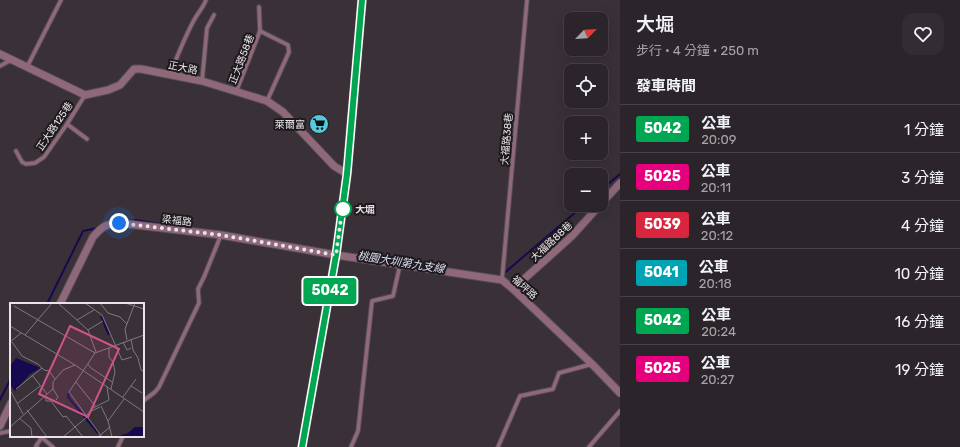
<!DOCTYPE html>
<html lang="zh-TW">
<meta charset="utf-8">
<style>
body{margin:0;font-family:Rubik,"Noto Sans TC",sans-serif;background:#332c32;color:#f1f3f6;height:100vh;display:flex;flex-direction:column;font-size:15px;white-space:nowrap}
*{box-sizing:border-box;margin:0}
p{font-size:13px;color:#a6a4a8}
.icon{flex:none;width:22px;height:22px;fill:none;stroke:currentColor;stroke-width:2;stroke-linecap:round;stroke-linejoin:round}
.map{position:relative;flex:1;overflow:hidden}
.sheet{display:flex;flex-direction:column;background:#2b242a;width:340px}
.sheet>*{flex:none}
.badge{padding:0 8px;border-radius:3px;font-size:14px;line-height:26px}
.needle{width:26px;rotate:65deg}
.buttons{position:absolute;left:564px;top:12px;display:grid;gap:8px}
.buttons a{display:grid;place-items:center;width:44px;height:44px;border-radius:8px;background:#2b242a;box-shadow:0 4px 16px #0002,0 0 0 1px #474147;font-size:20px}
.you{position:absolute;width:20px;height:20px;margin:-10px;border:3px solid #fff;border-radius:50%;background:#1a73e8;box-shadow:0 0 0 6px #1a73e833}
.map>.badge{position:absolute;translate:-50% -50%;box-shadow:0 0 0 2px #fff}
h2{padding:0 16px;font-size:15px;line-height:36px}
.round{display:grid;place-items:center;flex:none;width:42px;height:42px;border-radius:12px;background:#332c32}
.headline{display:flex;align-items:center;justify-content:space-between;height:68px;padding:0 16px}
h1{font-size:19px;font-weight:600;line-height:30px}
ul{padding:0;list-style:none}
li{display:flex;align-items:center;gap:12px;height:48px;padding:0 16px;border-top:1px solid #474147}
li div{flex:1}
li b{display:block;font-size:15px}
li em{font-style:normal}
li .badge{min-width:44px;font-weight:700;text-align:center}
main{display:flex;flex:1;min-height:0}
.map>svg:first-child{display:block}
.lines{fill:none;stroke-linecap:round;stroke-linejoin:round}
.stream{stroke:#170950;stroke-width:2}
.lane-casing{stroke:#554d54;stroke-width:5.5}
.street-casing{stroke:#554d54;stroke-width:9}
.secondary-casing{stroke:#554d54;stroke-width:10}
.lane{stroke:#8f697a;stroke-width:3.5}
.street{stroke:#8f697a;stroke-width:7}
.secondary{stroke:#c287a1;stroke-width:8}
.line-casing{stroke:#fff;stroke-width:9}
.line{stroke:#00a651;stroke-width:6}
.walk{stroke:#eae4ea;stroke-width:4;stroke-dasharray:0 7.2}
.stop-dot{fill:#fff;stroke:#00a651;stroke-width:2}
.labels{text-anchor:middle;stroke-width:4;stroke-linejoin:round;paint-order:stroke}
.street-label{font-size:10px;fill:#eae4ea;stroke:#1d191d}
.poi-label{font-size:10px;fill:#eae4ea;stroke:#1d191d;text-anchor:end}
.stop-label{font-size:10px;font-weight:bold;fill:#eae4ea;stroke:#1d191d;text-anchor:start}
.water-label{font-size:11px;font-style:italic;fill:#dee0f6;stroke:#1d191d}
.inset-river{fill:none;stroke:#170950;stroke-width:2}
.inset-road{fill:none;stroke:#80787f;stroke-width:1}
.view{fill:#ce5586;fill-opacity:0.15;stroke:#ce5586;stroke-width:2}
.inset-edge{fill:none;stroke:#eae4ea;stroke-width:2}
</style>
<main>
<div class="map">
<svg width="620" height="447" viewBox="0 0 620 447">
<rect width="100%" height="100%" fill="#393038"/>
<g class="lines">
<g class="stream">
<polyline points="601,190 620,174"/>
<polyline points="128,221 136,220 179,227"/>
<polyline points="502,275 584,205"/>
<polyline points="47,304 83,231 98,228"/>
<polyline points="0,400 11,378"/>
</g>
<g class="lane-casing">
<g id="lane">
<polyline points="260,31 288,45 289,52 267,101"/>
<polyline points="0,66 11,60"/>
<polyline points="27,67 61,0"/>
<path d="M170 74C177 57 184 39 193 22 197 14 203 8 206 0"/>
<polyline points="202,81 207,28 214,15"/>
<polyline points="236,92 260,31 259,7"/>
<polyline points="67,124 87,139"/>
<polyline points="16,151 22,162 26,164 35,163 44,157 67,124 85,95"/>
<polyline points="502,280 527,0"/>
<polyline points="143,401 155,392 159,387 199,303 198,289 204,277 221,235"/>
<polyline points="0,433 11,431"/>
<polyline points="40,436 53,447"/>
<polyline points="37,447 36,446 42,437"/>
<polyline points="118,447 123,436"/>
<polyline points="351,447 358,431 372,301 393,296 400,265"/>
<polyline points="498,447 520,396 553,389 559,373 592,364"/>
<polyline points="589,447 620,411"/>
</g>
</g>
<g class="street-casing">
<g id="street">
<polyline points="0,54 85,95 108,90 120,85 134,69 141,69 202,81 267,101 283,112 334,166 347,174"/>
<polyline points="601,204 620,183"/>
<polyline points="513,289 572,236 600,205"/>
<path d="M60 304 93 237C102 227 105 224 119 223L221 235 336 255 502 280 513 289 592 364 620 393"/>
<polyline points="0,426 11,403"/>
</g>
</g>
<g class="secondary-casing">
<polyline id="secondary" points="302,447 336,255 347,174 362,0"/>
</g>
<use href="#lane" class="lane"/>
<use href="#street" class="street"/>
<use href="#secondary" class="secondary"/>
</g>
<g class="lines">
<g class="line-casing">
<polyline id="line" points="302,447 336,255 347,174 362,0"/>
</g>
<use href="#line" class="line"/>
<polyline class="walk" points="119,223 221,235 336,255 343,204 343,209"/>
</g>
<defs>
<g id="supermarket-disc" transform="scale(1)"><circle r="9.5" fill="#54cadd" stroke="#1d191d"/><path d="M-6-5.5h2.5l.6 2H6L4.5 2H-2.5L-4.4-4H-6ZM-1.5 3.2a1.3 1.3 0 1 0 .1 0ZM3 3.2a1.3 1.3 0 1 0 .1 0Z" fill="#111"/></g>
</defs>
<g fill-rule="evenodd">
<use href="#supermarket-disc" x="319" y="124"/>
</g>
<circle class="stop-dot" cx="343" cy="209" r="8"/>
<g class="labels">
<g class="street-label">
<text transform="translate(241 59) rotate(-69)" y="4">正大路58巷</text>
<text transform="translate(183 67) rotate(11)" y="4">正大路</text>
<text transform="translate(54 126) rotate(-56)" y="4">正大路125巷</text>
<text transform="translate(506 139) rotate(-85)" y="4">大福路38巷</text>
<text transform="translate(177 220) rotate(7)" y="4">梁福路</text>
<text transform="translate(551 241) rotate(-43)" y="4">大福路88巷</text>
<text transform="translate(525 287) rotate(42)" y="4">福坪路</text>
</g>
<g class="poi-label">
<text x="305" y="128">萊爾富</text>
</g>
<g class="stop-label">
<text x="355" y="213">大堀</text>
</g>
<g class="water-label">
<text transform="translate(401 262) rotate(9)" y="4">桃園大圳第九支線</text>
</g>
</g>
<g transform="translate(10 303)">
<rect width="134" height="134" fill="#393038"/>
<path d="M6 55 31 65 20 71 5 88 0 82V63ZM125 124H134V134H105L118 130Z" fill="#170950"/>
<path class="inset-river" d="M91 13 99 32M59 90 58 94 88 130"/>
<path class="inset-road" d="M48 0 78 27 86 49M75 0 92 12 112 57 122 54M90 0 98 10 110 14 117 21M115 0 134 6M4 3 85 50M67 17 84 7M0 23 65 62 134 109M78 27 93 18M15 32 42 0M121 36 123 47 128 55 131 67 134 69M117 37 115 26 125 0M0 39 11 30M2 39 12 53 28 61 34 67M113 39 117 47 121 45M99 45V54L103 59 105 69 101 86M78 61 81 65 102 79M34 67 39 68 45 76M22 72 37 91M66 79 86 104M121 83 132 90M6 86 32 65M43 86 48 94 46 97M0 87 13 111M36 93V98H41L53 114 56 113 73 134M113 94 126 76M8 100 30 83M91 103 98 118M17 107 37 134M79 109 90 104M76 113 83 105 99 97 97 84M9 115 21 125 22 134M0 124 43 86V79L53 67 65 62M53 134 77 114M88 134 100 124M92 134 59 89 85 50 134 32M102 134 98 118 114 96"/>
<path class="view" d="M60 23 109 46 78 114 29 91Z"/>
<rect width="134" height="134" class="inset-edge"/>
</g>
</svg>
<div class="buttons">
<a><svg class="needle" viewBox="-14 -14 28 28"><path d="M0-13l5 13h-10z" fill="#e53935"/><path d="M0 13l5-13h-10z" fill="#a6a4a8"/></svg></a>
<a><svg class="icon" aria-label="locate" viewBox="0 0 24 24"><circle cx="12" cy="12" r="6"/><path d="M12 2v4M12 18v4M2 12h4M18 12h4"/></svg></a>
<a>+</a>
<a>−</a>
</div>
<div class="you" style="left:119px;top:223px"></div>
<b class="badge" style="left:330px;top:291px;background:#00a651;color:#fff">5042</b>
</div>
<section class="sheet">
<div class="headline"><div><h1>大堀</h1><p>步行 · 4 分鐘 · 250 m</p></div><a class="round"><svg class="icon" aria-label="heart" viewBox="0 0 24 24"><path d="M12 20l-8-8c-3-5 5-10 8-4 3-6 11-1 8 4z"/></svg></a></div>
<h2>發車時間</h2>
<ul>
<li><span class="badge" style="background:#00a651;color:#fff">5042</span><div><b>公車</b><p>20:09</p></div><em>1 分鐘</em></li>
<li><span class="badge" style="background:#e6007e;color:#fff">5025</span><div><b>公車</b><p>20:11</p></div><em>3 分鐘</em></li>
<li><span class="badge" style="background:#d7263d;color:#fff">5039</span><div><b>公車</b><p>20:12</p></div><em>4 分鐘</em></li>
<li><span class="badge" style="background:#00a3b4;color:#fff">5041</span><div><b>公車</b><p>20:18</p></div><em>10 分鐘</em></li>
<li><span class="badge" style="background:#00a651;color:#fff">5042</span><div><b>公車</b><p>20:24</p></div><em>16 分鐘</em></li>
<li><span class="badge" style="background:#e6007e;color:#fff">5025</span><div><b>公車</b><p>20:27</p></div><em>19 分鐘</em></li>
</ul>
</section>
</main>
